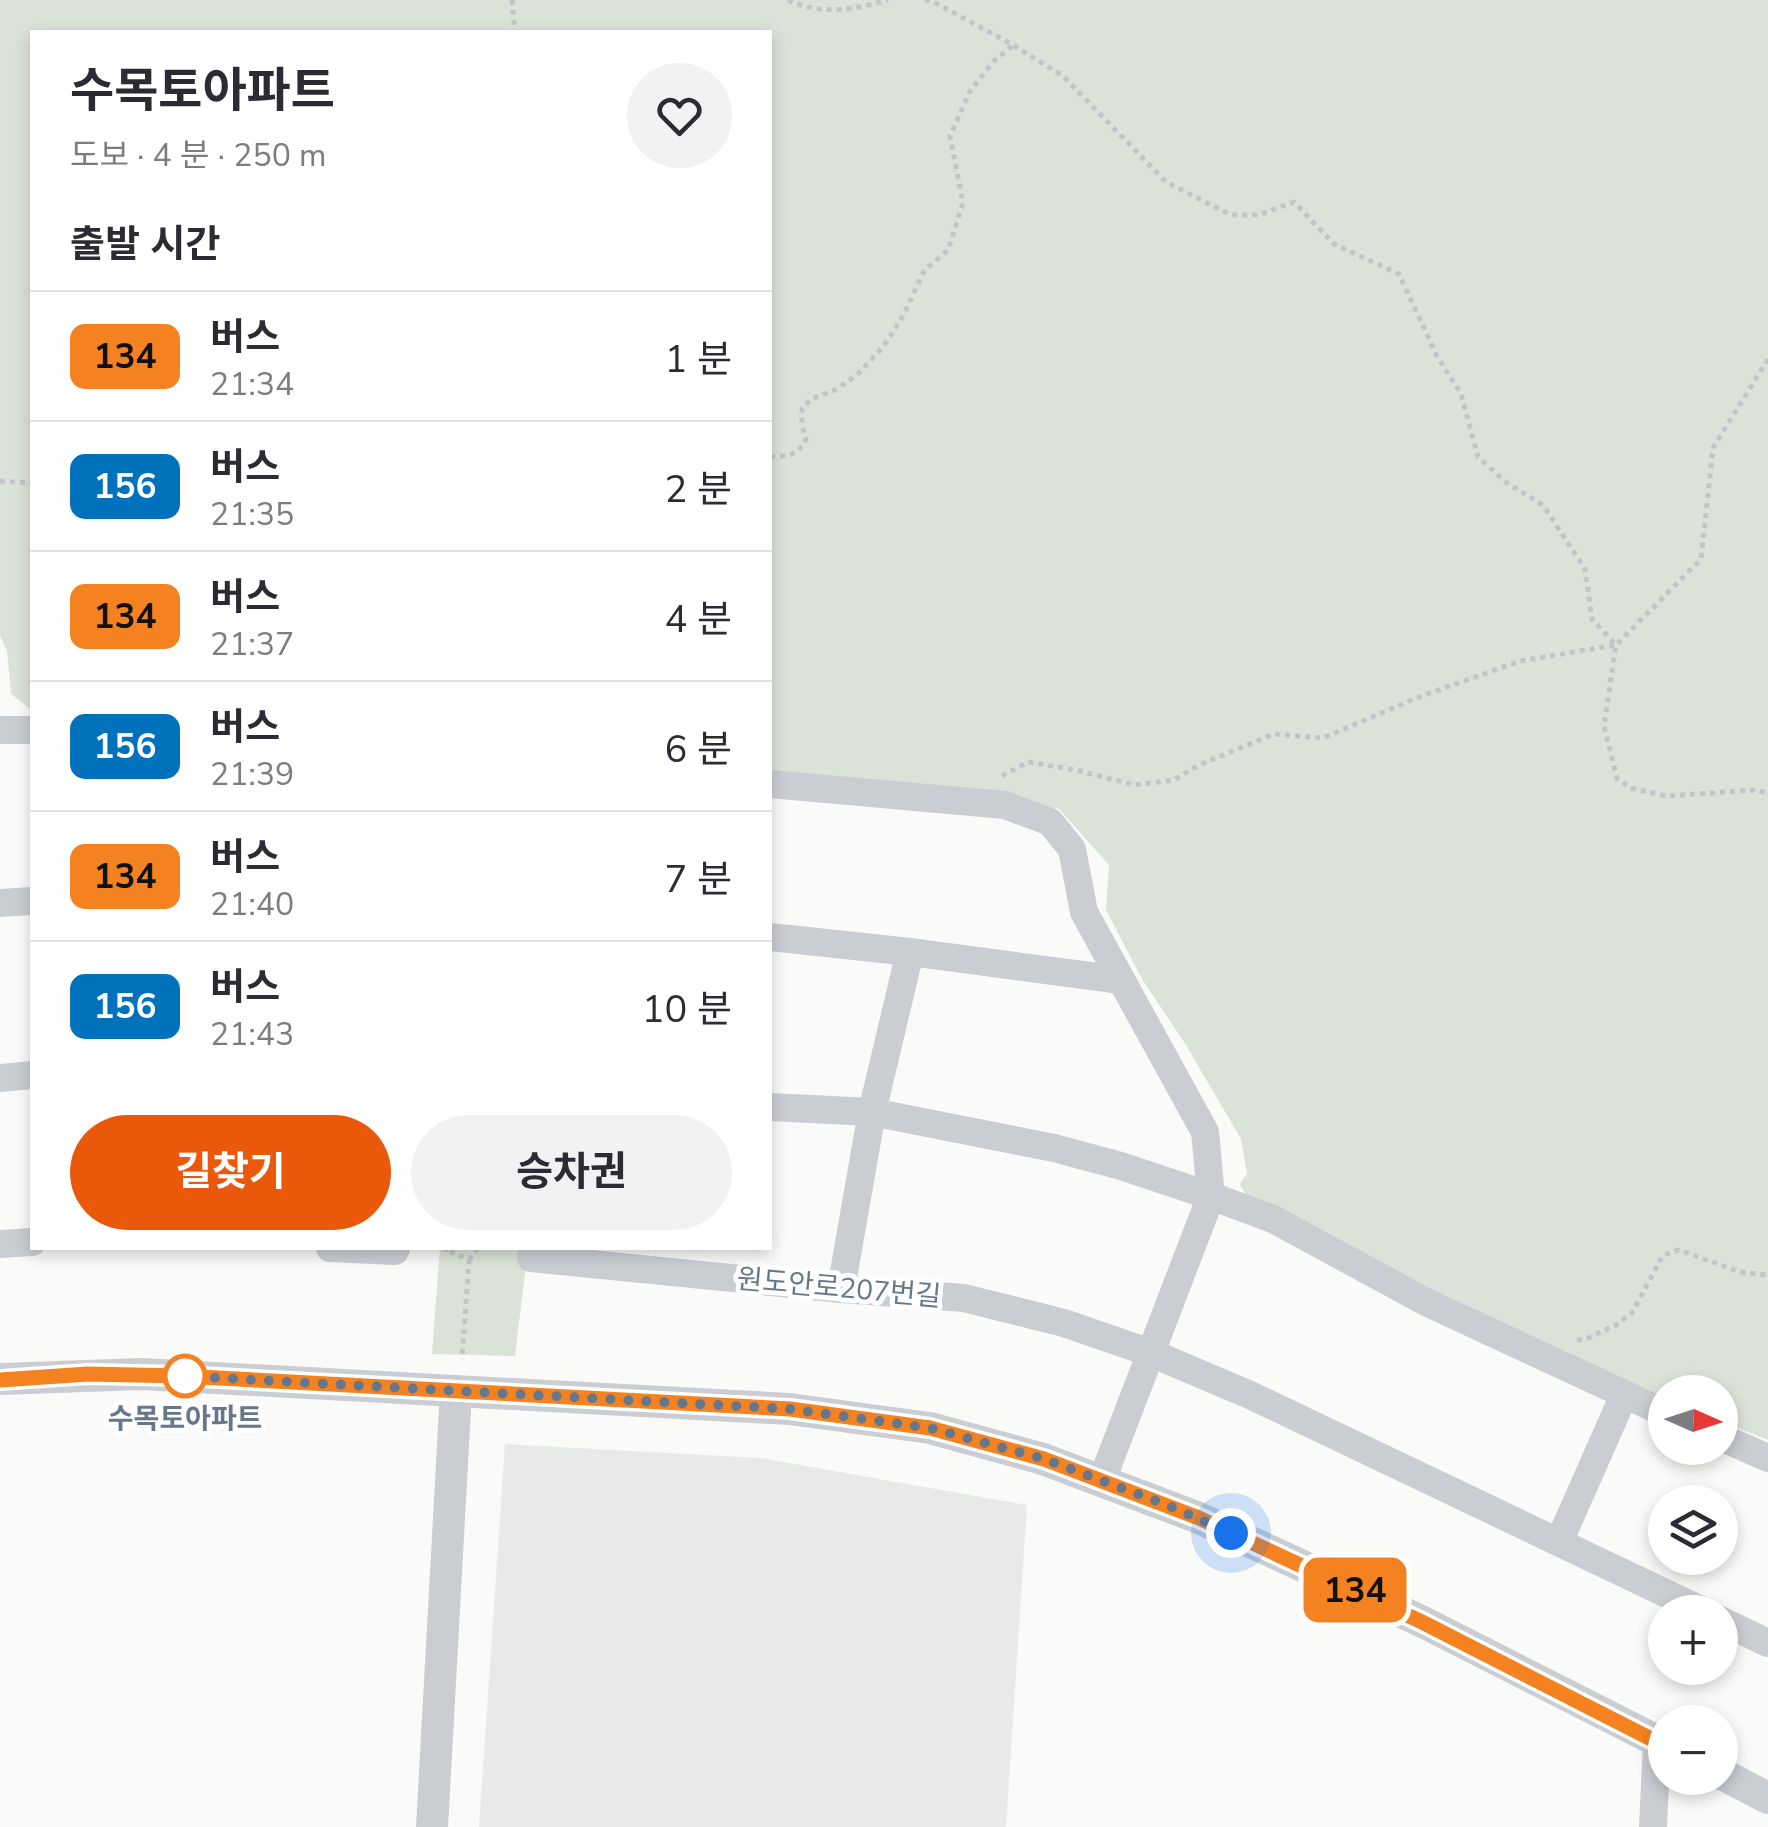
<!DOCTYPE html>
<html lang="ko">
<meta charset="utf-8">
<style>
body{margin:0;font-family:"Nunito Sans","Noto Sans KR",sans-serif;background:#f2f2f3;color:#2b2b33;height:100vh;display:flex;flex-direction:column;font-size:38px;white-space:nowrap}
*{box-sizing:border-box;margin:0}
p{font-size:32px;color:#7c7c81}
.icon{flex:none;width:55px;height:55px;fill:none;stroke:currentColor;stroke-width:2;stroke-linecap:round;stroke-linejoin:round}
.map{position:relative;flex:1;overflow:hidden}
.drawer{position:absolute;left:30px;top:30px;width:742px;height:1220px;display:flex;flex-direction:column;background:#fff;border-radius:0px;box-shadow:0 5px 15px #0003}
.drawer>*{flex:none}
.badge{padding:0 20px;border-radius:15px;font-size:35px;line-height:65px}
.needle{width:65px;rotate:93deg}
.buttons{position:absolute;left:1648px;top:1375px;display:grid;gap:20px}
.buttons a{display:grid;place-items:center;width:90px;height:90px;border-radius:50%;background:#fff;box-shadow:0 5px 15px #0003;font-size:50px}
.you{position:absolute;width:50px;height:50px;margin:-25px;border:8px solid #fff;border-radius:50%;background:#1a73e8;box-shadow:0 0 0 15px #1a73e833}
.map>.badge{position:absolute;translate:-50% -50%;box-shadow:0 0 0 5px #fff}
h2{padding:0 40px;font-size:38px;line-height:90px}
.round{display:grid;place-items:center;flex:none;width:105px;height:105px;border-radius:52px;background:#f2f2f3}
.head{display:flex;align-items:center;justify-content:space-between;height:170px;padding:0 40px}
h1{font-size:48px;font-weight:700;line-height:75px}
.cta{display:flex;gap:20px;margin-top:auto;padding:20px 40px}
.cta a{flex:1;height:115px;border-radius:60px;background:#ea580c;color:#fff;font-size:40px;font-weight:700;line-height:115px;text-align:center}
.cta a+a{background:#f2f2f3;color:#2b2b33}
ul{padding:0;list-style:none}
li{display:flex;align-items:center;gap:30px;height:130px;padding:0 40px;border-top:2px solid #e1e1e2}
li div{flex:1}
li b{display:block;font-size:38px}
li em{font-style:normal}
li .badge{min-width:110px;font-weight:700;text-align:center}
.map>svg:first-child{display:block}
.built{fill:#e8e9e9}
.green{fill:#dbe3d8}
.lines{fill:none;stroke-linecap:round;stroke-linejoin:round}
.path{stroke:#c3c5c8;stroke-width:5;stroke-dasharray:5 5;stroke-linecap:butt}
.minor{stroke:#cacdd2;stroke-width:28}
.tertiary{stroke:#cacdd2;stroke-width:32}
.line-casing{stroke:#fff;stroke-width:22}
.line{stroke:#f58220;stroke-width:15}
.walk{stroke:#66778c;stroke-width:10;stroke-dasharray:0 18}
.stop-dot{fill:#fff;stroke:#f58220;stroke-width:5}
.labels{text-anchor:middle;stroke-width:10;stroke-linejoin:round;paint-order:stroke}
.street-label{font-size:28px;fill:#66778c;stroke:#fff}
.stop-label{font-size:28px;font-weight:bold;fill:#66778c;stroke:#fff}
</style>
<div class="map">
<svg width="1768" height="1827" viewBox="0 0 1768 1827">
<rect width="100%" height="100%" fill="#fafaf8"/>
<polygon class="built" points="505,1444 760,1458 1027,1505 1006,1827 479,1827"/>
<g class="green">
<polygon points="0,0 1768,0 1768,1440 1720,1421 1720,1392 1665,1392 1665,1398 1252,1208 1240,1184 1247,1174 1241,1139 1186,1045 1142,979 1106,910 1109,865 1059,809 770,784 770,32 32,32 32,710 11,694 7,651 0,636"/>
<polygon points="440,1248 528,1248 515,1356 432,1354"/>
</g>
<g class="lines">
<g class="path">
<polyline points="512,0 515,32"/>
<path d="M788 0C820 16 856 9 888 0"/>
<polyline points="925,0 932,1 1013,45 1063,76 1166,182 1231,215 1258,215 1294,202 1334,244 1399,274 1437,356 1461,394 1478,457 1507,483 1543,505 1585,569 1592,619 1616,645"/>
<polyline points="1768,359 1713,448 1701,559 1616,645 1604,726 1617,778 1630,788 1667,796 1754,790 1768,793"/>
<path d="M770 457C789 455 794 458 806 440L802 425V409L811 399 835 390 858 374 883 347 903 316 924 271 948 250 963 203 950 136 970 91 993 62 1013 45"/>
<polyline points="0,481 32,483"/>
<polyline points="1002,776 1028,762 1076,770 1134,785 1174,780 1199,765 1274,734 1323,738 1419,697 1520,661 1616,645"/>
<polyline points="444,1248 450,1251 453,1248"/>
<polyline points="450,1251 469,1260 462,1359"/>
<polyline points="469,1260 478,1248"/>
<polyline points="1577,1340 1586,1339 1616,1325 1632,1313 1663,1255 1679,1250 1740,1272 1768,1275"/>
</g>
<g class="minor">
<polyline points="0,730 32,730"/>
<polyline points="770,784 1005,805 1050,822 1072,849 1084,912 1205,1132 1211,1196 1102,1480"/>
<polyline points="0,903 32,901"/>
<polyline points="770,937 910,952 1121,980"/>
<polyline points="0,1078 32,1075"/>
<polyline points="770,1107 872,1112 1054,1148 1121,1166 1211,1196 1273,1219 1426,1302 1665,1413"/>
<polyline points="0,1244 32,1242"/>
<polyline points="330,1248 395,1251 396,1248"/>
<polyline points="533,1248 531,1258 841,1289 964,1298 1064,1323 1151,1353 1250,1395 1705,1612"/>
<polyline points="841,1289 872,1112 910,952"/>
<polyline points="1720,1437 1768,1458"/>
<polyline points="1559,1542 1624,1395"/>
<polyline points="1720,1620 1768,1643"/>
<polyline points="1653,1827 1657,1742"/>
</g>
<g class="tertiary">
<polyline points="0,1379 142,1374 789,1409 930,1428 1043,1459 1199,1518 1423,1622 1665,1745"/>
<polyline points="1720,1773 1768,1798"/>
<polyline points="432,1827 456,1391"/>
</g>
</g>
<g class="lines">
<g class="line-casing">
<polyline id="line" points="0,1380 88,1374 182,1376 790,1409 930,1428 1044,1459 1199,1518 1422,1622 1665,1746"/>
</g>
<use href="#line" class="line"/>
<polyline class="walk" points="185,1376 182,1376 790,1409 930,1428 1044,1459 1167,1505 1231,1533"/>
</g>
<circle class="stop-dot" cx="185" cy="1376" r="20"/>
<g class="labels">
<g class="street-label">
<text transform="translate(839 1287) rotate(5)" y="10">원도안로207번길</text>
</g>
<g class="stop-label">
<text x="185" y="1428">수목토아파트</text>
</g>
</g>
</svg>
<div class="buttons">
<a><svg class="needle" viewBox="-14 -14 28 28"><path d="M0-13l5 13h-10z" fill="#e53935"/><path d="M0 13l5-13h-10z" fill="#7c7c81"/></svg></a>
<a><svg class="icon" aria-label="layers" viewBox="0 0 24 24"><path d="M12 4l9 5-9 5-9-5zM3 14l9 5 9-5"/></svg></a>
<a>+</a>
<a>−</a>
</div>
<div class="you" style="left:1231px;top:1533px"></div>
<b class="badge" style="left:1355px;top:1590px;background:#f58220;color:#111">134</b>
<section class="drawer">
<div class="head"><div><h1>수목토아파트</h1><p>도보 · 4 분 · 250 m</p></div><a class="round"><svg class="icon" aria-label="heart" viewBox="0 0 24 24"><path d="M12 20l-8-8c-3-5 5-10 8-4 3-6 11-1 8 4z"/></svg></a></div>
<h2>출발 시간</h2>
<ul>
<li><span class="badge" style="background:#f58220;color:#111">134</span><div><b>버스</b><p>21:34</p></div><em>1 분</em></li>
<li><span class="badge" style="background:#0072bc;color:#fff">156</span><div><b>버스</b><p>21:35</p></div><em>2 분</em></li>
<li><span class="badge" style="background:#f58220;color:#111">134</span><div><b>버스</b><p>21:37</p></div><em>4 분</em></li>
<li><span class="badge" style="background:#0072bc;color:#fff">156</span><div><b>버스</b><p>21:39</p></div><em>6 분</em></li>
<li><span class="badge" style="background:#f58220;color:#111">134</span><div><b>버스</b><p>21:40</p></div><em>7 분</em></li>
<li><span class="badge" style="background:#0072bc;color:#fff">156</span><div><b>버스</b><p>21:43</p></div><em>10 분</em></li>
</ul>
<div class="cta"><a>길찾기</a><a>승차권</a></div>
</section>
</div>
